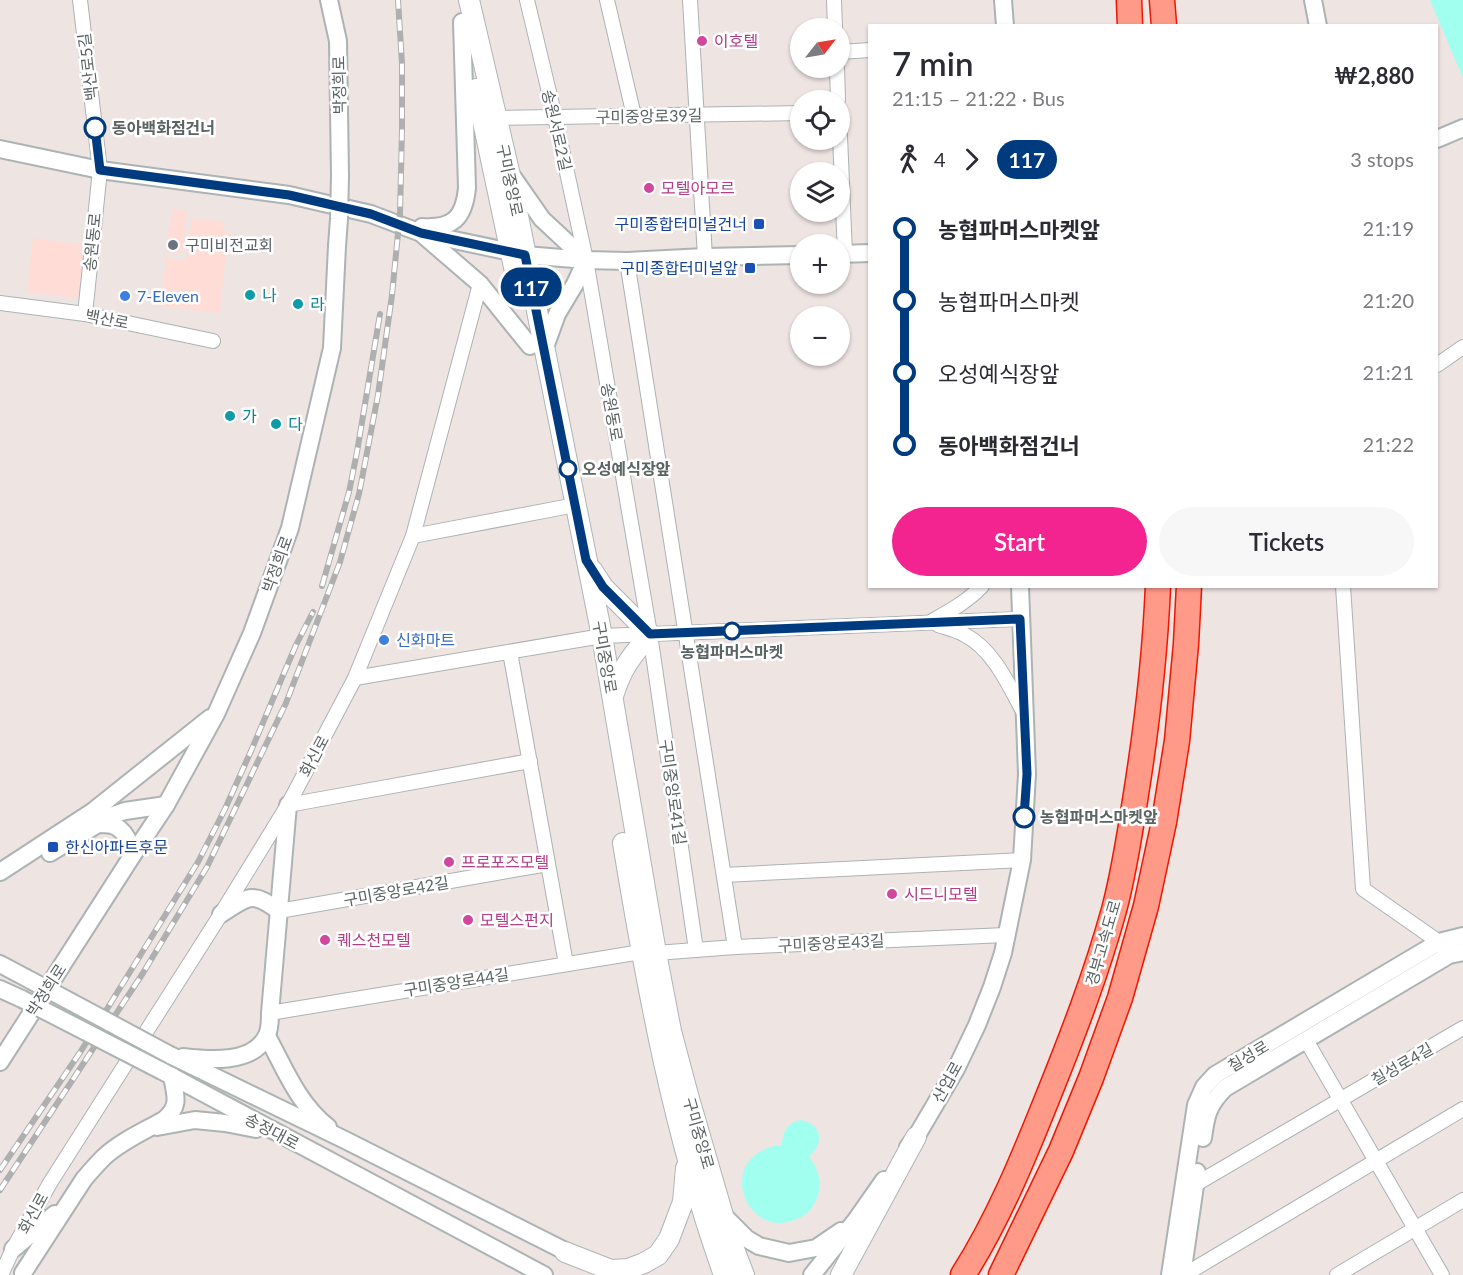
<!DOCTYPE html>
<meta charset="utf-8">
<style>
body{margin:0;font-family:Lato,"Noto Sans KR",sans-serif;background:#f7f7f7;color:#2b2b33;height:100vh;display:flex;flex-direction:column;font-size:22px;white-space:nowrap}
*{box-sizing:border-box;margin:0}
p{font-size:20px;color:#7c7c81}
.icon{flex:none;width:33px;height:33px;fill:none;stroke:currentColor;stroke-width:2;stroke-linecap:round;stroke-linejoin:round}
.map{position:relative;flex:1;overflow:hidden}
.side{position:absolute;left:868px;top:24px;width:570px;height:564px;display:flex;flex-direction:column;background:#fff;border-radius:0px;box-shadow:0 2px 4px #0004}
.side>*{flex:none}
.badge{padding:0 12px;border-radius:20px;font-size:21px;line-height:39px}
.needle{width:39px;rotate:59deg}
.fabs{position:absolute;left:790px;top:18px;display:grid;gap:12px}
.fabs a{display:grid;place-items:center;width:60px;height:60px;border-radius:50%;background:#fff;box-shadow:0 2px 4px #0004;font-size:30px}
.map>.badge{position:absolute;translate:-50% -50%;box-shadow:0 0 0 3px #fff}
.legs{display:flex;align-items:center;gap:9px;height:66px;padding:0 24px;font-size:20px}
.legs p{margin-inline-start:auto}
.summary{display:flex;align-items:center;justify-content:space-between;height:102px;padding:0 24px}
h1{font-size:33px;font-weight:600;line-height:45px}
.primary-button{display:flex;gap:12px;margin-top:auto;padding:12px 24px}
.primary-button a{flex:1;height:69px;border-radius:36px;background:#f3238f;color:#fff;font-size:24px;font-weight:600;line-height:69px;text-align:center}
.primary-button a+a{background:#f7f7f7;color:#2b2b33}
ul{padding:0 24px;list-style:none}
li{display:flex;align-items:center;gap:21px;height:72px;font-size:22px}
li i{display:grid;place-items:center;width:9px;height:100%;margin:0 8px;background:currentColor}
li i::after{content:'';width:15px;height:15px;margin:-8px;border:4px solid;border-radius:50%;background:#fff}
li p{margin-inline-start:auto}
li:first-child i{background:linear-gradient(#0000 50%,currentColor 0)}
li:last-child i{background:linear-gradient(currentColor 50%,#0000 0)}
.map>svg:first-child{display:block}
.commercial{fill:#ffddd6}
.water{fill:#a1fff0}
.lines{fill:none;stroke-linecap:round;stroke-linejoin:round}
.minor-casing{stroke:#abb3b3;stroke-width:16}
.tertiary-casing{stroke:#abb3b3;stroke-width:20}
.secondary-casing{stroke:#adb6b6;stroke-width:22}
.motorway-casing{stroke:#f01600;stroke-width:27}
.minor{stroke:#fff;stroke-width:14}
.tertiary{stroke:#fff;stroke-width:16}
.secondary{stroke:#fff;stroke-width:20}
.motorway{stroke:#ff9a88;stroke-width:24}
.rail-casing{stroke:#adb0af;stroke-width:6}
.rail{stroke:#fff;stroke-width:4;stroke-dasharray:11;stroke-linecap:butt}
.tertiary-bridge-casing{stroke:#abb3b3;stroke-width:20;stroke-linecap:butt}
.tertiary-bridge{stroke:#fff;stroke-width:16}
.line-1-casing{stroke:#fff;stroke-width:14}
.line-1{stroke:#003b80;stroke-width:9}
.hotel-dot{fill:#d1479c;stroke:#fff;stroke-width:2}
.stop-1-dot{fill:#fff;stroke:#003b80;stroke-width:3}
.transit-dot{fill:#1a4fb4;stroke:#fff;stroke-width:2}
.worship-dot{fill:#6b7280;stroke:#fff;stroke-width:2}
.culture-dot{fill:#0f9aa8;stroke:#fff;stroke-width:2}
.shop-dot{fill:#3f7fe0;stroke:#fff;stroke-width:2}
.labels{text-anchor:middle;stroke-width:5;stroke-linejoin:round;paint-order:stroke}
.hotel-label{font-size:16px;fill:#b23c85;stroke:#fff;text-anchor:start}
.street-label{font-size:16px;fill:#5a6463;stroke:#fff}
.stop-label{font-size:16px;font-weight:bold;fill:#5a6463;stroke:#fff;text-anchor:start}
.transit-label{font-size:16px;fill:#164399;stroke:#fff;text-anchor:end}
.worship-label{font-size:16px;fill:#5b616d;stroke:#fff;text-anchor:start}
.culture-label{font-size:16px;fill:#0d838f;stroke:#fff;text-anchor:start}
.shop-label{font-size:16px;fill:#366cbe;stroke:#fff;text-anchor:start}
</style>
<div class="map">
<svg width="1463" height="1275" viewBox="0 0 1463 1275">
<rect width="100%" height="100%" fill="#eee4e2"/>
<g class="commercial">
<polygon points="172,209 187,211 182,254 166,252"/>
<polygon points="192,218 224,222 223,231 229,232 219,313 160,306 166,258 186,260"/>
<polygon points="33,238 85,245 78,298 27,292"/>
</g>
<g class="water">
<polygon points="1430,0 1463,0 1463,78"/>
<path d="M800 1120C822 1123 825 1143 809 1156 820 1173 824 1186 814 1204 810 1211 804 1216 797 1219 745 1243 712 1153 782 1145 783 1132 786 1124 800 1120Z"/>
</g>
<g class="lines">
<g class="minor-casing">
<g id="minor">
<polyline points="80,0 100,170 85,314"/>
<polyline points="527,0 555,117 586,260 650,634 696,950"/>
<polyline points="607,0 634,116"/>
<polyline points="690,0 705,257"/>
<polyline points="834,0 835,28"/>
<polyline points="840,52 870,50"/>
<polyline points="837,68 838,100"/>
<polyline points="497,118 801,113"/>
<polyline points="840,136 845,254"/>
<polyline points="627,261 735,947"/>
<polyline points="0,303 85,314 213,341"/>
<polyline points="1437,365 1463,347"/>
<polyline points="413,536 565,507"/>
<polyline points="1343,586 1363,889 1439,942 1443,948"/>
<path d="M932 621C950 611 968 601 982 586"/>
<path d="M938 625C947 628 957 630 965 635 994 650 1009 686 1024 713"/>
<polyline points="510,652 566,964"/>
<polyline points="355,678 602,636 1020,619"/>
<polyline points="288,805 530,761"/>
<polyline points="724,875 1022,860"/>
<polyline points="279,911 548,864"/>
<polyline points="656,953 735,947 1006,935"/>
<polyline points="270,1013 641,952"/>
<polyline points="1306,1040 1442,1275"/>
<polyline points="1196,1184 1463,1028"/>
<polyline points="1,1275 13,1249 50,1183 221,914 288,805 355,678 413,536 480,284"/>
<polyline points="1184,1275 1463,1109"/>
<polyline points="1337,1275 1463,1200"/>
</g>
</g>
<g class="tertiary-casing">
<g id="tertiary">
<polyline points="329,0 338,41 340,176"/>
<polyline points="1003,0 1005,26"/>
<polyline points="1313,0 1318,26"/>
<polyline points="1437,139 1463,128"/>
<polyline points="0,149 100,170 289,195 371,214 421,233 525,255 586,260 627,261 705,257 801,255"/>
<polyline points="512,176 542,219 586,260"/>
<path d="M422 227C453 229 464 218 467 188L462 22"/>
<polyline points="422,234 480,284 530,346"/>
<polyline points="840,254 870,253"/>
<polyline points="544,350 557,314 575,284 586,260"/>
<path d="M97 824C102 824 107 824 112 825 125 829 131 844 132 856"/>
<polyline points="50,853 113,815 125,811 166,805"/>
<polyline points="0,872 92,812 210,718"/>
<path d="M221 914C248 897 251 890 279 911"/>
<polyline points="0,964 32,981"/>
<polyline points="0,989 22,999"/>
<path d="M267 1036C284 1067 298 1104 328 1127"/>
<polyline points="170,1055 345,1140 577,1257"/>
<path d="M183 1057C209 1060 252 1064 266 1037 270 1031 270 1020 270 1013L288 805"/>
<polyline points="0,1062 132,856 166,805 216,714 252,633 290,528 332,348 337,246"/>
<polyline points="162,1071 544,1275"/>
<polyline points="157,1127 195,1120 225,1123 256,1129"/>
<path d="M1203 1138C1206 1115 1208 1105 1225 1088L1449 955 1463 952"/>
<polyline points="908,1147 916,1137 956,1069 977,1025 992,987 1003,953 1022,860 1027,774 1020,586"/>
<polyline points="723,1215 747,1239 759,1246 789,1253 816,1248 841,1231"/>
<polyline points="13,1249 55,1214"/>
<path d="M23 1273 84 1179C90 1172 97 1164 104 1157 121 1141 145 1131 165 1119 181 1105 175 1095 172 1076"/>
<polyline points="812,1275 856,1220 884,1180"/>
<polyline points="1170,1275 1196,1105 1204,1087 1215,1075 1439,942 1463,936"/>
<polyline points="1182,1275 1197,1172"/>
</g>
</g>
<g class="secondary-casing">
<g id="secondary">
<polyline points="469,0 509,171 602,636 656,953 671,1031 688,1095 729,1236 744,1275"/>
<polyline points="476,89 515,272"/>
<path d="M592 570 603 587 650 634C631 657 622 667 613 696"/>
<path d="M623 843C647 989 674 1135 724 1275"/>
<polyline points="565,1252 611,1270 628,1269 644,1263 658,1255 669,1239 683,1202 686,1168"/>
<polyline points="841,1275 916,1137"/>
</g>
</g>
<g class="motorway-casing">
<g id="motorway">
<polyline points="1129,0 1130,26"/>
<polyline points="1162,0 1164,26"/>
<path d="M963 1275C998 1220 1023 1159 1047 1099 1072 1037 1096 975 1114 910 1124 873 1130 833 1136 794 1147 725 1155 656 1158 586"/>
<polyline points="1001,1275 1061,1151 1091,1078 1120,998 1146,906 1164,822 1177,741 1186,644 1189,586"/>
</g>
</g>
<use href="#minor" class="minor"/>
<use href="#tertiary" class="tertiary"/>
<use href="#secondary" class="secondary"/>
<use href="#motorway" class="motorway"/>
<g class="rail-casing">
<g id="rail">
<polyline points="322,586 349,492 357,452 380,314"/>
<polyline points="0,1170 81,1051 198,862 225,809 251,751 270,706 296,645 313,612"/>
<polyline points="0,1190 143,973 207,867 286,703 340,562 359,494 378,395 392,295 400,213 402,130 402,64 398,0"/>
</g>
</g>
<use href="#rail" class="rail"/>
<g class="tertiary-bridge-casing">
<g id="tertiary-bridge">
<polyline points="337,246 339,219 340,176"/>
<polyline points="32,981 170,1055"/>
<polyline points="22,999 162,1071"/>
</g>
</g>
<use href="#tertiary-bridge" class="tertiary-bridge"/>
</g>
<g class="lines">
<g class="line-1-casing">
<polyline id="line-1" points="95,128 100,170 289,195 371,214 421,233 525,255 586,560 603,587 650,634 1020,619 1027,774 1024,817"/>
</g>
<use href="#line-1" class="line-1"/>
</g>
<g class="hotel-dot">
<circle cx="702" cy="41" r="6"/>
<circle cx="649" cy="188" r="6"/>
<circle cx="449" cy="862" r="6"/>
<circle cx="892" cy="894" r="6"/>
<circle cx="468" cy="920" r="6"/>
<circle cx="325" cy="940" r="6"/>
</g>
<g class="stop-1-dot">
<circle cx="95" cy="128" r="10"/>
<circle cx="568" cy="469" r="8"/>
<circle cx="732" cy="631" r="8"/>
<circle cx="1024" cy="817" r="10"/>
</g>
<g class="transit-dot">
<rect x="753" y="218" width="12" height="12" rx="3"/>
<rect x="744" y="262" width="12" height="12" rx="3"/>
<rect x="47" y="841" width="12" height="12" rx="3"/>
</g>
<circle class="worship-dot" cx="173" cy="245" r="6"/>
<g class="culture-dot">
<circle cx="250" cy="295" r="6"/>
<circle cx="298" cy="304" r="6"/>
<circle cx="230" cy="416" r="6"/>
<circle cx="276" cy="424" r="6"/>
</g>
<g class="shop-dot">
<circle cx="125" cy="296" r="6"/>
<circle cx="384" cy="640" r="6"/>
</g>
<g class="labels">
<g class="hotel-label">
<text x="714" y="47">이호텔</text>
<text x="661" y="194">모텔아모르</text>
<text x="461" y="868">프로포즈모텔</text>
<text x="904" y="900">시드니모텔</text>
<text x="480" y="926">모텔스펀지</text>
<text x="337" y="946">퀘스천모텔</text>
</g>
<g class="street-label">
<text transform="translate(88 67) rotate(-97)" y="6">백산로5길</text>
<text transform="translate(339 85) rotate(-91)" y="6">박정희로</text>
<text transform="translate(649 116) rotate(-1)" y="6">구미중앙로39길</text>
<text transform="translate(557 130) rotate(77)" y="6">송원서로2길</text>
<text transform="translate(510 180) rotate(78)" y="6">구미중앙로</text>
<text transform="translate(92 242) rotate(-84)" y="6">송원동로</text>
<text transform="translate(107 319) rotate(11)" y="6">백산로</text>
<text transform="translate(612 412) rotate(80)" y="6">송원동로</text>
<text transform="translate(277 564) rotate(-70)" y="6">박정희로</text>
<text transform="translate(605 657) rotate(80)" y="6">구미중앙로</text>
<text transform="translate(314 756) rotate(-62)" y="6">화신로</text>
<text transform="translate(673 792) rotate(82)" y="6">구미중앙로41길</text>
<text transform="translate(396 891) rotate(-10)" y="6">구미중앙로42길</text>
<text transform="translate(831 943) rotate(-3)" y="6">구미중앙로43길</text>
<text transform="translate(1103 943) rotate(-74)" y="6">경부고속도로</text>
<text transform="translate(456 982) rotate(-9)" y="6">구미중앙로44길</text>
<text transform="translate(46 990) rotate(-57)" y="6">박정희로</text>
<text transform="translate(1248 1056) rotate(-31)" y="6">칠성로</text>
<text transform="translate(1402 1064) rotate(-30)" y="6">칠성로4길</text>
<text transform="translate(947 1082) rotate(-61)" y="6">산업로</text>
<text transform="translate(272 1131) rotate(28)" y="6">송정대로</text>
<text transform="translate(699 1133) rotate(74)" y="6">구미중앙로</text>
<text transform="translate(33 1213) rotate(-61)" y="6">화신로</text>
</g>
<g class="stop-label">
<text x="112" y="134">동아백화점건너</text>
<text x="582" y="475">오성예식장앞</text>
<text x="732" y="658" text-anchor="middle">농협파머스마켓</text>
<text x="1040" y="823">농협파머스마켓앞</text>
</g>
<g class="transit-label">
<text x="747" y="230">구미종합터미널건너</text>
<text x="738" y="274">구미종합터미널앞</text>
<text x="65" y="853" text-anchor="start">한신아파트후문</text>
</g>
<g class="worship-label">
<text x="185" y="251">구미비전교회</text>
</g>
<g class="culture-label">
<text x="262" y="301">나</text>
<text x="310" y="310">라</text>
<text x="242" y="422">가</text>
<text x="288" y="430">다</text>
</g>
<g class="shop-label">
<text x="137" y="302">7-Eleven</text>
<text x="396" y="646">신화마트</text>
</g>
</g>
</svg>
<div class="fabs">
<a><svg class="needle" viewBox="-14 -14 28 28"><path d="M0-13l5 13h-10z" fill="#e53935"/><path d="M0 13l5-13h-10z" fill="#7c7c81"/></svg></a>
<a><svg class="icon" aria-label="locate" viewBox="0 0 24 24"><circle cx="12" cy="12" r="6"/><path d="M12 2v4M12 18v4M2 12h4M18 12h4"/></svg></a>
<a><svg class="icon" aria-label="layers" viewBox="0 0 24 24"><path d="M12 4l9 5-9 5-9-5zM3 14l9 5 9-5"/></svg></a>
<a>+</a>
<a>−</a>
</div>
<b class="badge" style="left:531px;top:287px;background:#003b80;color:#fff">117</b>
<section class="side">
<div class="summary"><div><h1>7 min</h1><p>21:15 – 21:22 · Bus</p></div><b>₩2,880</b></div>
<div class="legs"><svg class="icon" aria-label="walk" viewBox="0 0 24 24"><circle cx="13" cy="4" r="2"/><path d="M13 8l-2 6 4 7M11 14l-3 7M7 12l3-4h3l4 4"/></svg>4<svg class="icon" aria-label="forward" viewBox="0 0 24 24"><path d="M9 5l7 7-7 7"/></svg><b class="badge" style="background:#003b80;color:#fff">117</b><p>3 stops</p></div>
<ul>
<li><i style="color:#003b80"></i><b>농협파머스마켓앞</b><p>21:19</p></li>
<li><i style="color:#003b80"></i><span>농협파머스마켓</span><p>21:20</p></li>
<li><i style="color:#003b80"></i><span>오성예식장앞</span><p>21:21</p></li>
<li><i style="color:#003b80"></i><b>동아백화점건너</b><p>21:22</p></li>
</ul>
<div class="primary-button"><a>Start</a><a>Tickets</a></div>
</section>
</div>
